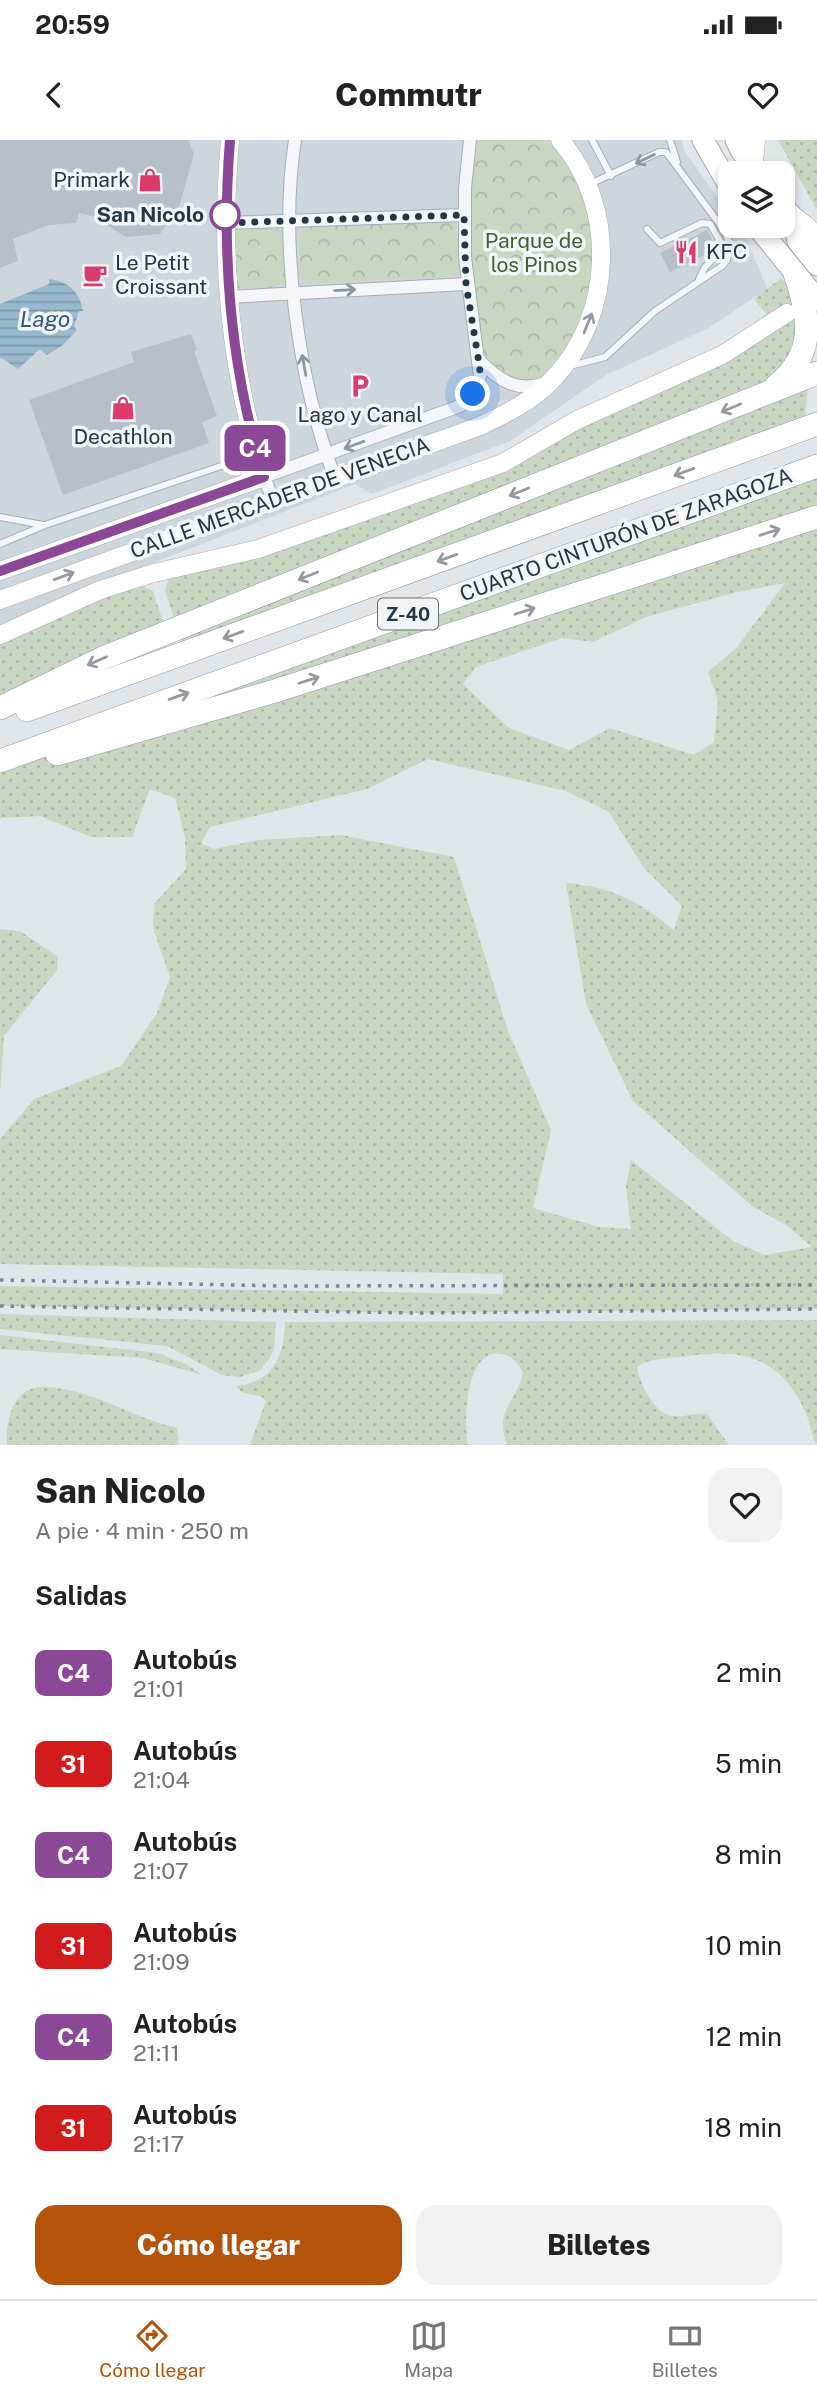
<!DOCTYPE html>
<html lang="es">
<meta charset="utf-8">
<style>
body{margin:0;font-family:"Public Sans",sans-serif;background:#f2f2f2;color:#222;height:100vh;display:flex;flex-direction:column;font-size:26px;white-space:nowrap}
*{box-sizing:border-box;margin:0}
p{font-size:23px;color:#767676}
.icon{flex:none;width:38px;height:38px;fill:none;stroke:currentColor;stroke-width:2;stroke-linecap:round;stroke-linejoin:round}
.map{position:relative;height:1305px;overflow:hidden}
.panel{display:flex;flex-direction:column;background:#fff;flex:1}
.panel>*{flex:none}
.badge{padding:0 14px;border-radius:10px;font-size:24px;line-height:46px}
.buttons{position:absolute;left:718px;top:21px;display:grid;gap:14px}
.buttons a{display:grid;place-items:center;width:77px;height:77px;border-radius:14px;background:#fff;box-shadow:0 4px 10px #0003;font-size:35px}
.you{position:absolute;width:35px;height:35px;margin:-18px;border:5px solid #fff;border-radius:50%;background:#1a73e8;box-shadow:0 0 0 10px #1a73e833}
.map>.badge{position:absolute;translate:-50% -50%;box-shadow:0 0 0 4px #fff}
h2{padding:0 35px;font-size:26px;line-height:63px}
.round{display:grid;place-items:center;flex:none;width:74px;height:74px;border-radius:21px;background:#f2f2f2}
.summary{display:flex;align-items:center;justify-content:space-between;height:119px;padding:0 35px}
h1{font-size:33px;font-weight:800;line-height:52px}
.primary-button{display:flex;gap:14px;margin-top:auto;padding:14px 35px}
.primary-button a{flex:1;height:80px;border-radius:21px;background:#b45309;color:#fff;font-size:28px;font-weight:800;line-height:80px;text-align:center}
.primary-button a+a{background:#f2f2f2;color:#222}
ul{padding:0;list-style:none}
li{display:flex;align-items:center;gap:21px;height:91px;padding:0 35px}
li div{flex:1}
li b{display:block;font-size:26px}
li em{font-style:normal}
li .badge{min-width:77px;font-weight:700;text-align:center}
.status{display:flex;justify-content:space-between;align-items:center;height:49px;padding:0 35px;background:#fff;direction:ltr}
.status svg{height:19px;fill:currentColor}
header{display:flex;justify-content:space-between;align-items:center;height:91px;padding:0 35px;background:#fff;font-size:32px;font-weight:800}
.dock{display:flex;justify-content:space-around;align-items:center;height:98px;border-top:2px solid #e0e0e0;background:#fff;font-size:19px;color:#767676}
.dock a{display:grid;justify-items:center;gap:4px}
.dock .selected{color:#b45309}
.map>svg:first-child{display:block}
.built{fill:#ced6dd}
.grass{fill:url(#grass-dots);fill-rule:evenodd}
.park{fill:url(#park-crowns)}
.water{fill:url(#water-rules)}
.building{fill:#b7c0c9}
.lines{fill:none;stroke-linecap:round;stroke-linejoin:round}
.lane-casing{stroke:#a5aeb6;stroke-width:8}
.street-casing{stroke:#a5aeb6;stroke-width:14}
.secondary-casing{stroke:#a5aeb6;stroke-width:19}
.primary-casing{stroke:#9facb8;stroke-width:23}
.highway-casing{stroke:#8796a3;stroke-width:24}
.lane{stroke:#f4f6f9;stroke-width:6}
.street{stroke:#f4f6f9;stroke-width:12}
.secondary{stroke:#fff;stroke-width:18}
.primary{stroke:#fff;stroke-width:21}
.highway{stroke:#fff;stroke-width:23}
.rail{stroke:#788896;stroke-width:3.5;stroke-dasharray:3.5 7;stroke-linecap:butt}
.oneway{stroke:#8e969e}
.oneway2{stroke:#939aa2}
.line-casing{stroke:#fff;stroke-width:16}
.line{stroke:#8b4896;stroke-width:10}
.walk{stroke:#273644;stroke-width:7;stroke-dasharray:0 12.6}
.stop-dot{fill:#fff;stroke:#8b4896;stroke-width:3.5}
.labels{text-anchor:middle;stroke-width:7;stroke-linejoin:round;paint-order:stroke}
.shield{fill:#f1f5f8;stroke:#646f7a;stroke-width:2}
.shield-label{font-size:19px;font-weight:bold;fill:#273644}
.poi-label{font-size:21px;fill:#273644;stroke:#f1f5f8;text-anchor:start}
.stop-label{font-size:21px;font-weight:bold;fill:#273644;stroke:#f1f5f8;text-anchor:end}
.park-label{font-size:21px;fill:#436133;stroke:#f1f5f8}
.street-label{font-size:21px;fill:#273644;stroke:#f1f5f8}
.water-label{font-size:23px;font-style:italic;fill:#2d5c7c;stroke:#f1f5f8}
</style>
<div class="status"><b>20:59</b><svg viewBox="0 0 49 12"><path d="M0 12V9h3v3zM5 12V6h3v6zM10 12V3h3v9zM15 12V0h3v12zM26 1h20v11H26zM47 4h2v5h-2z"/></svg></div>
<header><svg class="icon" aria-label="back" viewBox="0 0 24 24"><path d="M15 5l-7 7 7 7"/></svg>Commutr<svg class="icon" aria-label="heart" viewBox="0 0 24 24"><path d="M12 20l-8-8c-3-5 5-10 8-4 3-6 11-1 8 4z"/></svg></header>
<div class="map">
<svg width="817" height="1305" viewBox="0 0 817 1305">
<defs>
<pattern id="grass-dots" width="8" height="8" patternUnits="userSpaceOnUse" patternTransform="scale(1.75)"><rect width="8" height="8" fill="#c9d6c1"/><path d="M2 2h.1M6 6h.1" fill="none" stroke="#adb8a7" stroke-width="1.8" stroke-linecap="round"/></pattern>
<pattern id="park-crowns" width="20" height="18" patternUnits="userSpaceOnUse" patternTransform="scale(1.75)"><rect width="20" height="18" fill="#c9d6c1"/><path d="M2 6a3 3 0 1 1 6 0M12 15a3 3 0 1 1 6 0" fill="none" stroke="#adb8a7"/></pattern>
<pattern id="water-rules" width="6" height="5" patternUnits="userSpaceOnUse" patternTransform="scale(1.75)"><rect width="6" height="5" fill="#98bace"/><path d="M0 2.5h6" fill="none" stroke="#7c98a9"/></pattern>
</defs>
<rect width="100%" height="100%" fill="#e1e6eb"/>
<polygon class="built" points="0,0 682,0 684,11 730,74 730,86 738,86 746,97 767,149 709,188 606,235 510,301 372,354 355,344 99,444 0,489"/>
<g class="grass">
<polygon points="778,0 817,0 817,70"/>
<polygon points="781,138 788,145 809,237 805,277 185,513 165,450 169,438 486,329 594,272 732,219 778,189 754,159"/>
<path d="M817 326V1169L419 1173 0 1166V1146L503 1154V1134L0 1124V999L34 959 121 926 157 873 170 837 153 788 154 764 186 729 185 697 175 658 150 649 132 697H91L40 676 0 678V630L203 570 198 550ZM785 443 737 507 708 532 718 560 714 602 694 615 610 588 569 610 509 588 463 544 476 527 562 498 593 502 646 477 737 452ZM428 619 566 651 609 672 644 728 682 766 674 790C639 761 612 747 566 743L586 864 633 961 753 1067 786 1085 812 1107 765 1115 733 1101 631 1020 626 1046 631 1089 599 1087 533 1068 551 990 508 891 454 717 341 695 257 700 214 709 201 703 210 687 367 649Z"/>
<polygon points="142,445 153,451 164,485 0,560 0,503 96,459"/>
<polygon points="0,789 20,791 58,817 57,830 4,896 0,952"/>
<polygon points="0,1174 276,1182 274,1208 270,1218 259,1231 240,1237 222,1235 167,1206 0,1189"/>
<path d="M817 1180V1305C812 1300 811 1285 807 1276 784 1220 745 1207 689 1216 674 1218 648 1218 637 1227 639 1243 654 1273 672 1276 684 1278 695 1272 707 1274L729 1305H507C495 1268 514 1266 523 1234 521 1226 513 1217 505 1215 466 1202 463 1281 468 1305H250L266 1261C257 1250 243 1259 236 1246 271 1244 285 1215 285 1182Z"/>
<polygon points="0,1195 158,1213 188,1225 202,1235 143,1218 0,1209"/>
<path d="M39 1247C89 1246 129 1277 177 1288L178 1305H7C6 1282 11 1250 39 1247Z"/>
</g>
<g class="park">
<path d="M479 0H555L588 55 595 146 570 209 538 242 515 244 487 224 483 213C474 157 467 104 471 47 472 31 472 15 479 0Z"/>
<polygon points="450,79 456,87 461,129 456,136 309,144 300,138 299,94 308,85"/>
<polygon points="274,88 284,91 288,137 285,143 271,148 237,148 233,93 240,90"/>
</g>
<path class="water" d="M49 139C68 141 80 152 83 171H79L74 187 77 190 63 205 47 215 40 209 18 229 0 217V164L49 144Z"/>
<g class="building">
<polygon points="0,0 188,0 194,14 179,67 160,94 126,97 103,83 104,79 79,73 76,83 49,85 13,99 18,121 0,128"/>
<polygon points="707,90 714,103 712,111 670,132 660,113"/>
<polygon points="191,194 197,210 194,211 217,276 202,282 209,303 63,355 29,260 134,222 131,212"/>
</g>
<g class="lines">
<g class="lane-casing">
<g id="lane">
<polyline points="592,0 611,36"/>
<polyline points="670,0 677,22"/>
<polyline points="647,89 660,103 702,83 710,84 720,101 720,112 705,127 699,139"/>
<polyline points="570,226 605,217 655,171 722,126 727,120 730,104 724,90 666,12 659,12 590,44"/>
<polyline points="0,377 43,385"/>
<polyline points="0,404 45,385 254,315"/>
</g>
</g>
<g class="street-casing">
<g id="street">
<path d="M295 0C279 104 298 240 335 338"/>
<polyline points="225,83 464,75"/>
<polyline points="228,157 466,144"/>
<path d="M479 220C498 240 517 253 545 243"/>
<polyline points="273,360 264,337 460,266 473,254 480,237 465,117 465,48 470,0"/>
</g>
</g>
<g class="secondary-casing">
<g id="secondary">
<polyline points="754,23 756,0"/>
<path d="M0 431 264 337C229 228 220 113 230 0"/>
<path d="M0 460 480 286C506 274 532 261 552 240 614 177 618 66 560 0"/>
<polyline points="0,495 100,450 154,433 258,409 503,323 577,280 722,215 787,173"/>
</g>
</g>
<g class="primary-casing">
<g id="primary">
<polyline points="703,0 730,47"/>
<polyline points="736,0 742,12 760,33"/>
<polyline points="782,65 793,78 798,101 817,125"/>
<polyline points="757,86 817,160"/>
</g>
</g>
<g class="highway-casing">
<g id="highway">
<polyline points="793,78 817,98"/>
<path d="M777 245C816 214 810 177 795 134"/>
<polyline points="0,568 103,518 817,233"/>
<polyline points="27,570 817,284"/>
<polyline points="57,614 275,551 817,377"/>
<polyline points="0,621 817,326"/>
</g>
</g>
<use href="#lane" class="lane"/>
<use href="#street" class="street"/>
<use href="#secondary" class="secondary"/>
<use href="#primary" class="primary"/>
<use href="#highway" class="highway"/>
<g class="rail">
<polyline points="0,1140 282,1146 817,1145"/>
<polyline points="0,1166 419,1173 817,1169"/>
</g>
</g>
<defs><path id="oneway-shaft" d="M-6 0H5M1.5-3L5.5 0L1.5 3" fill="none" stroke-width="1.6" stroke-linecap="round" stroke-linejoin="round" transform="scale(1.75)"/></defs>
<g class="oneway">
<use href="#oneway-shaft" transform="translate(645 19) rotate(154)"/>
<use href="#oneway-shaft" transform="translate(345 150) rotate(-3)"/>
<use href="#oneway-shaft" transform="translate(304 225) rotate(-100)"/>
<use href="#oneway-shaft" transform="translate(354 305) rotate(160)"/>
</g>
<g class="oneway2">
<use href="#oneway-shaft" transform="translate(588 183) rotate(-68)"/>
<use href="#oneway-shaft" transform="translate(731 268) rotate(158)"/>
<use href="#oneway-shaft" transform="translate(684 332) rotate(160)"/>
<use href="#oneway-shaft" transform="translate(519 352) rotate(158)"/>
<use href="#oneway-shaft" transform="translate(770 392) rotate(-18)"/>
<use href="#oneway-shaft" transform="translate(447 418) rotate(160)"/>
<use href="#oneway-shaft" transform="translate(64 436) rotate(-20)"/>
<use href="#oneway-shaft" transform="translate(308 436) rotate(158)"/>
<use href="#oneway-shaft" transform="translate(525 471) rotate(-18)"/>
<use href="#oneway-shaft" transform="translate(233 495) rotate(160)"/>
<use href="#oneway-shaft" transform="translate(97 521) rotate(156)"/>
<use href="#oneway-shaft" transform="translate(309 540) rotate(-18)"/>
<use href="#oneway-shaft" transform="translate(179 556) rotate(-19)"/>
</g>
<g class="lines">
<g class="line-casing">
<path id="line" d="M0 431 264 337C230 227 221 114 230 0"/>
</g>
<use href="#line" class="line"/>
<polyline class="walk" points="225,75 225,83 464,75 466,144 480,229 473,254"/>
</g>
<defs>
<g id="shop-bare" transform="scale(1.89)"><path d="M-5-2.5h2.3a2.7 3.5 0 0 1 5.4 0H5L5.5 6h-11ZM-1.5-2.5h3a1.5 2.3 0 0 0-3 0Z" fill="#db3b6a" stroke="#f1f5f8" stroke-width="2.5" paint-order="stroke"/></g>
<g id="restaurant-bare" transform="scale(1.89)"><path d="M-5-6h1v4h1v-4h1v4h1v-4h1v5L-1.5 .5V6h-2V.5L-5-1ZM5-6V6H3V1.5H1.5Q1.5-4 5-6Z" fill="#db3b6a" stroke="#f1f5f8" stroke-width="2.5" paint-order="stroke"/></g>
<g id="cafe-bare" transform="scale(1.89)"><path d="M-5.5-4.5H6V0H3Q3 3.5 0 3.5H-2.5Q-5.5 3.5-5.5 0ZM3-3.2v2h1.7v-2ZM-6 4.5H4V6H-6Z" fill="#db3b6a" stroke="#f1f5f8" stroke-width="2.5" paint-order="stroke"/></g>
<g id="parking-bare" transform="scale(1.89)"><path d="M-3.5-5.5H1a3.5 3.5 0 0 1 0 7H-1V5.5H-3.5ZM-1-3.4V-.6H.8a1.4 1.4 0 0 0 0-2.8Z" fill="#db3b6a" stroke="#f1f5f8" stroke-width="2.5" paint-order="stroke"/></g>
</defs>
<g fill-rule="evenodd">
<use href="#shop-bare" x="150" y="40"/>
<use href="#restaurant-bare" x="686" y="112"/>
<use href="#cafe-bare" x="95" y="135"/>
<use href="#parking-bare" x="360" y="246"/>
<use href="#shop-bare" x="123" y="268"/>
</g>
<circle class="stop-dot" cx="225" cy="75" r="14"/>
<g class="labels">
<rect class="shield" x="378" y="458.5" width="60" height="31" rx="5"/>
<g class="shield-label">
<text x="408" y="481">Z-40</text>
</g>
<g class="poi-label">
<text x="130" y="47" text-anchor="end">Primark</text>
<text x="706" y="119">KFC</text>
<text x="115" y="130">Le Petit<tspan x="115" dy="24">Croissant</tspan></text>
<text x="360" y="282" text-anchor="middle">Lago y Canal</text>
<text x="123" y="304" text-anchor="middle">Decathlon</text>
</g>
<g class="stop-label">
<text x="204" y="82">San Nicolo</text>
</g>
<g class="park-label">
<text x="534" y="108">Parque de<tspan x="534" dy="24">los Pinos</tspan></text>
</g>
<g class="street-label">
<text transform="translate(280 358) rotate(-20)" y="7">CALLE MERCADER DE VENECIA</text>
<text transform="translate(626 395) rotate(-20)" y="7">CUARTO CINTURÓN DE ZARAGOZA</text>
</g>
<g class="water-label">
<text x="45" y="187">Lago</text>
</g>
</g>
</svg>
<div class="buttons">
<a><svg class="icon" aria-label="layers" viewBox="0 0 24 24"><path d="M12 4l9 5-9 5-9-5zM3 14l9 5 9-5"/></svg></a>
</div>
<div class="you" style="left:473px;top:254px"></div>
<b class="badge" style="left:255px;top:308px;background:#8b4896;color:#fff">C4</b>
</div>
<section class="panel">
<div class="summary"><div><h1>San Nicolo</h1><p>A pie · 4 min · 250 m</p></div><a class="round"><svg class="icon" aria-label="heart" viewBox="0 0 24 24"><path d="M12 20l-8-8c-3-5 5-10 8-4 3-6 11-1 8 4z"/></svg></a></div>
<h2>Salidas</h2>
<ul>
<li><span class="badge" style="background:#8b4896;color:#fff">C4</span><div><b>Autobús</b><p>21:01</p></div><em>2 min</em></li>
<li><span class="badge" style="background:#d21b1c;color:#fff">31</span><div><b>Autobús</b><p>21:04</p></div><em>5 min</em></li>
<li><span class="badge" style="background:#8b4896;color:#fff">C4</span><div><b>Autobús</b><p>21:07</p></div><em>8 min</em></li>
<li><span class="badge" style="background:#d21b1c;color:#fff">31</span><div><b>Autobús</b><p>21:09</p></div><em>10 min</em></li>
<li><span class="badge" style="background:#8b4896;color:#fff">C4</span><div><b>Autobús</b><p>21:11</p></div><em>12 min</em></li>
<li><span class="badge" style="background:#d21b1c;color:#fff">31</span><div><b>Autobús</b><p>21:17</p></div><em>18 min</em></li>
</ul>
<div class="primary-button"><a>Cómo llegar</a><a>Billetes</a></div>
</section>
<nav class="dock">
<a class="selected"><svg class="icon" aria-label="directions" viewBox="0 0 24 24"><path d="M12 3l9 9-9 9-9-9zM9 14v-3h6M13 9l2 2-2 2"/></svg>Cómo llegar</a>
<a><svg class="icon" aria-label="map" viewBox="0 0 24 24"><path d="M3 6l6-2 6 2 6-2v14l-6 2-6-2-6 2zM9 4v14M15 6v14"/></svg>Mapa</a>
<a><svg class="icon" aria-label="tickets" viewBox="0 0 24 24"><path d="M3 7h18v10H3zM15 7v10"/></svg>Billetes</a>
</nav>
